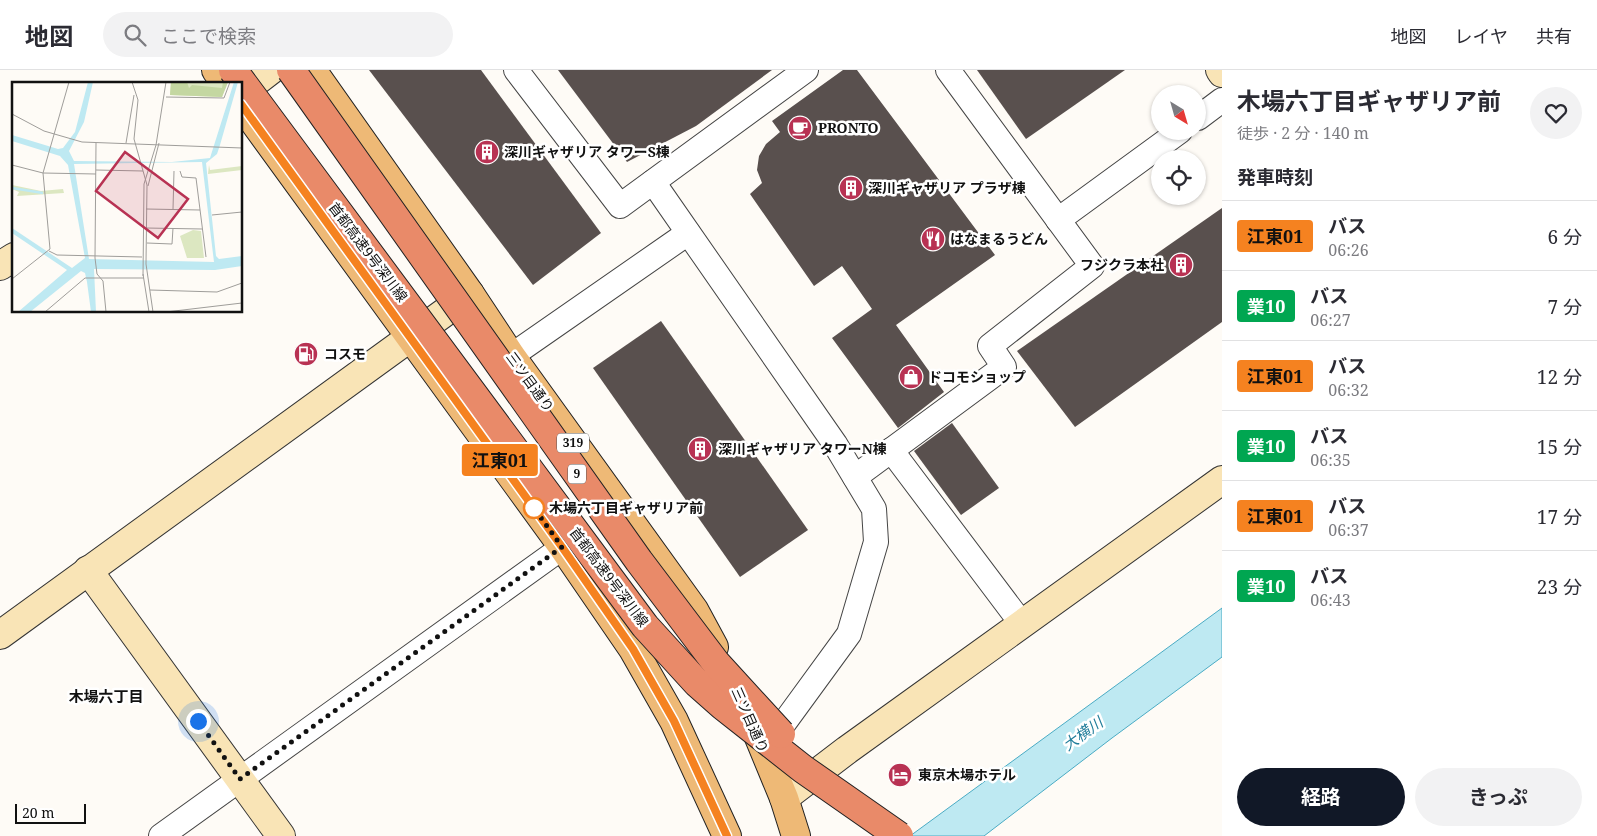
<!DOCTYPE html>
<html lang="ja">
<meta charset="utf-8">
<style>
body{margin:0;font-family:"Noto Serif","Noto Sans JP",serif;background:#f2f2f3;color:#2b2b33;height:100vh;display:flex;flex-direction:column;font-size:19px;white-space:nowrap}
*{box-sizing:border-box;margin:0}
p{font-size:16px;color:#7c7c81}
.icon{flex:none;width:28px;height:28px;fill:none;stroke:currentColor;stroke-width:2;stroke-linecap:round;stroke-linejoin:round}
.map{position:relative;flex:1;overflow:hidden}
.sheet{display:flex;flex-direction:column;background:#fff;width:375px}
.sheet>*{flex:none}
.badge{padding:0 10px;border-radius:4px;font-size:18px;line-height:32px}
.needle{width:32px;rotate:143deg}
.tools{position:absolute;left:1151px;top:15px;display:grid;gap:10px}
.tools a{display:grid;place-items:center;width:55px;height:55px;border-radius:50%;background:#fff;box-shadow:0 1px 4px #0004;font-size:25px}
.scale{position:absolute;left:15px;bottom:12px;width:71px;box-sizing:border-box;padding-left:5px;border:2px solid #111;border-top:0;font-size:14px;line-height:18px;white-space:nowrap;color:#111;-webkit-text-stroke:4px #fff;paint-order:stroke}
.you{position:absolute;width:25px;height:25px;margin:-12px;border:4px solid #fff;border-radius:50%;background:#1a73e8;box-shadow:0 0 0 8px #1a73e833}
.map>.badge{position:absolute;translate:-50% -50%;box-shadow:0 0 0 2px #fff}
h2{padding:0 15px;font-size:19px;line-height:45px}
.round{display:grid;place-items:center;flex:none;width:52px;height:52px;border-radius:26px;background:#f2f2f3}
.overview{display:flex;align-items:center;justify-content:space-between;height:85px;padding:0 15px}
h1{font-size:24px;font-weight:700;line-height:38px}
.cta{display:flex;gap:10px;margin-top:auto;padding:10px 15px}
.cta a{flex:1;height:58px;border-radius:30px;background:#111827;color:#fff;font-size:20px;font-weight:700;line-height:58px;text-align:center}
.cta a+a{background:#f2f2f3;color:#2b2b33}
ul{padding:0;list-style:none}
li{display:flex;align-items:center;gap:15px;height:70px;padding:0 15px;border-top:1px solid #e1e1e2}
li div{flex:1}
li b{display:block;font-size:19px}
li em{font-style:normal}
li .badge{min-width:55px;font-weight:700;text-align:center}
header{display:flex;align-items:center;gap:30px;box-sizing:border-box;height:70px;padding:0 25px;background:#fff;border-bottom:1px solid #e1e1e2}
header strong{font-size:24px}
nav{display:flex;gap:28px;margin-inline-start:auto;font-size:18px}
.search{width:350px;height:45px;background:#f2f2f3;display:flex;align-items:center;gap:12px;box-sizing:border-box;padding:0 18px;border-radius:28px;color:#7c7c81;font-size:19px}
main{display:flex;flex:1;min-height:0}
.map>svg:first-child{display:block}
.water{fill:#bee9f2;stroke:#4aabc4}
.building{fill:#59504e}
.lines{fill:none;stroke-linecap:round;stroke-linejoin:round}
.street-casing{stroke:#444;stroke-width:26}
.secondary-casing{stroke:#333;stroke-width:30}
.primary-casing{stroke:#222;stroke-width:30}
.street{stroke:#fff;stroke-width:24}
.secondary{stroke:#f9e4b6;stroke-width:28}
.primary{stroke:#eeb976;stroke-width:28}
.highway-bridge-casing{stroke:#222;stroke-width:30;stroke-linecap:butt}
.highway-bridge{stroke:#e98a69;stroke-width:28}
.line-casing{stroke:#fff;stroke-width:11}
.line{stroke:#f58220;stroke-width:8}
.walk{stroke:#111;stroke-width:5;stroke-dasharray:0 9}
.stop-dot{fill:#fff;stroke:#f58220;stroke-width:2.5}
.labels{text-anchor:middle;stroke-width:5;stroke-linejoin:round;paint-order:stroke}
.shield{fill:#fff;stroke:#585858;stroke-width:1}
.shield-label{font-size:12px;font-weight:bold;fill:#111}
.poi-label{font-size:14px;font-weight:bold;fill:#111;stroke:#fff;text-anchor:start}
.street-label{font-size:14px;fill:#111;stroke:#fff}
.stop-label{font-size:14px;font-weight:bold;fill:#111;stroke:#fff;text-anchor:start}
.neighbourhood-label{font-size:15px;font-weight:bold;fill:#111;stroke:#fff}
.water-label{font-size:15px;font-style:italic;fill:#227e9b;stroke:#fff}
.inset-river{fill:none;stroke:#bee9f2;stroke-width:2.5}
.inset-road{fill:none;stroke:#9f9d9a;stroke-width:1}
.view{fill:#b83253;fill-opacity:0.15;stroke:#b83253;stroke-width:2.5}
.inset-edge{fill:none;stroke:#111;stroke-width:2.5}
</style>
<header>
<strong>地図</strong>
<div class="search"><svg class="icon" aria-label="search" viewBox="0 0 24 24"><circle cx="10" cy="10" r="6"/><path d="M15 15l6 6"/></svg>ここで検索</div>
<nav><a>地図</a><a>レイヤ</a><a>共有</a></nav>
</header>
<main>
<div class="map">
<svg width="1222" height="766" viewBox="0 0 1222 766">
<rect width="100%" height="100%" fill="#fefbf6"/>
<polygon class="water" points="1222,538 1222,587 1112,668 984,766 910,766"/>
<g class="building">
<polygon points="369,0 481,0 601,163 533,215"/>
<polygon points="558,0 772,0 696,56 627,92"/>
<polygon points="843,0 857,0 995,185 896,255 944,322 898,358 832,268 872,239 842,196 814,216 750,124 762,113 757,100 759,86 766,74 780,62 772,51"/>
<polygon points="977,0 1125,0 1026,69"/>
<polygon points="1222,138 1222,252 1075,357 1017,281"/>
<polygon points="661,251 808,460 740,507 593,298"/>
<polygon points="952,353 999,418 961,445 914,381"/>
</g>
<g class="lines">
<g class="street-casing">
<g id="street">
<polyline points="516,0 620,136 806,0"/>
<polyline points="1198,48 1222,30"/>
<polyline points="653,112 835,374 874,439 876,472 849,564 768,675"/>
<polyline points="1058,150 1180,61"/>
<polyline points="511,286 688,163"/>
<polyline points="891,380 1022,554"/>
<polyline points="855,407 1004,297 990,276 1092,196 948,0"/>
<polyline points="161,766 563,477"/>
</g>
</g>
<g class="secondary-casing">
<g id="secondary">
<polyline points="1220,0 1222,3"/>
<polyline points="241,23 271,0"/>
<polyline points="0,196 14,187"/>
<polyline points="88,500 281,766"/>
<polyline points="0,565 470,224"/>
<polyline points="784,728 847,680 1222,410"/>
</g>
</g>
<g class="primary-casing">
<g id="primary">
<polyline points="216,0 226,14"/>
<polyline points="312,0 470,224 511,286 694,540 714,577"/>
<polyline points="241,34 563,477 633,579 674,651 727,766"/>
<polyline points="753,653 784,728 796,766"/>
</g>
</g>
<use href="#street" class="street"/>
<use href="#secondary" class="secondary"/>
<use href="#primary" class="primary"/>
<g class="highway-bridge-casing">
<g id="highway-bridge">
<polyline points="233,0 645,556 697,613 723,636 803,699 899,766"/>
<polyline points="291,0 639,491 716,593 781,664"/>
</g>
</g>
<use href="#highway-bridge" class="highway-bridge"/>
</g>
<g class="lines">
<g class="line-casing">
<polyline id="line" points="241,34 562,477 633,579 674,651 727,766"/>
</g>
<use href="#line" class="line"/>
<polyline class="walk" points="198,651 240,709 562,477 534,438"/>
</g>
<defs>
<g id="cafe-disc" transform="scale(1.25)"><circle r="9.5" fill="#b83253" stroke="#fff"/><path d="M-5.5-4.5H6V0H3Q3 3.5 0 3.5H-2.5Q-5.5 3.5-5.5 0ZM3-3.2v2h1.7v-2ZM-6 4.5H4V6H-6Z" fill="#fff"/></g>
<g id="building-disc" transform="scale(1.25)"><circle r="9.5" fill="#b83253" stroke="#fff"/><path d="M-4-6H4V6H1V3H-1V6H-4ZM-2.5-4.3h1.7v1.8h-1.7ZM.8-4.3h1.7v1.8H.8ZM-2.5-1h1.7V.8h-1.7ZM.8-1h1.7V.8H.8Z" fill="#fff"/></g>
<g id="restaurant-disc" transform="scale(1.25)"><circle r="9.5" fill="#b83253" stroke="#fff"/><path d="M-5-6h1v4h1v-4h1v4h1v-4h1v5L-1.5 .5V6h-2V.5L-5-1ZM5-6V6H3V1.5H1.5Q1.5-4 5-6Z" fill="#fff"/></g>
<g id="fuel-disc" transform="scale(1.25)"><circle r="9.5" fill="#b83253" stroke="#fff"/><path d="M-5.5-6h7V0h2V4h1.3V-2.5L3-4.5l.8-.8L6-3V5H2.5V1h-1V6h-7ZM-4.2-4.7v3.2H.2V-4.7Z" fill="#fff"/></g>
<g id="shop-disc" transform="scale(1.25)"><circle r="9.5" fill="#b83253" stroke="#fff"/><path d="M-5-2.5h2.3a2.7 3.5 0 0 1 5.4 0H5L5.5 6h-11ZM-1.5-2.5h3a1.5 2.3 0 0 0-3 0Z" fill="#fff"/></g>
<g id="hotel-disc" transform="scale(1.25)"><circle r="9.5" fill="#b83253" stroke="#fff"/><path d="M-6-4.5h1.5V1H6V5H4.5V3h-9V5H-6ZM-4 0a1.8 1.8 0 1 1 3.6 0ZM.5 0V-2.5h3Q6-2.5 6 0Z" fill="#fff"/></g>
</defs>
<g fill-rule="evenodd">
<use href="#cafe-disc" x="800" y="58"/>
<use href="#building-disc" x="487" y="82"/>
<use href="#building-disc" x="851" y="118"/>
<use href="#restaurant-disc" x="933" y="169"/>
<use href="#building-disc" x="1181" y="195"/>
<use href="#fuel-disc" x="306" y="284"/>
<use href="#shop-disc" x="911" y="307"/>
<use href="#building-disc" x="700" y="379"/>
<use href="#hotel-disc" x="900" y="705"/>
</g>
<circle class="stop-dot" cx="534" cy="438" r="10"/>
<g class="labels">
<g class="shield">
<rect x="557" y="363.5" width="32" height="19" rx="4"/>
<rect x="568" y="394.5" width="18" height="19" rx="4"/>
</g>
<g class="shield-label">
<text x="573" y="377">319</text>
<text x="577" y="408">9</text>
</g>
<g class="poi-label">
<text x="818" y="63">PRONTO</text>
<text x="504" y="87">深川ギャザリア タワーS棟</text>
<text x="868" y="123">深川ギャザリア プラザ棟</text>
<text x="950" y="174">はなまるうどん</text>
<text x="1164" y="200" text-anchor="end">フジクラ本社</text>
<text x="324" y="289">コスモ</text>
<text x="928" y="312">ドコモショップ</text>
<text x="718" y="384">深川ギャザリア タワーN棟</text>
<text x="918" y="710">東京木場ホテル</text>
</g>
<g class="street-label">
<text transform="translate(368 182) rotate(53)" y="5">首都高速9号深川線</text>
<text transform="translate(530 312) rotate(54)" y="5">三ツ目通り</text>
<text transform="translate(609 507) rotate(53)" y="5">首都高速9号深川線</text>
<text transform="translate(750 650) rotate(66)" y="5">三ツ目通り</text>
</g>
<g class="stop-label">
<text x="549" y="443">木場六丁目ギャザリア前</text>
</g>
<g class="neighbourhood-label">
<text x="106" y="632">木場六丁目</text>
</g>
<g class="water-label">
<text transform="translate(1083 664) rotate(-36)" y="5">大横川</text>
</g>
</g>
<g transform="translate(12 12)">
<rect width="230" height="230" fill="#fefbf6"/>
<path d="M159 0H216L210 15 158 13ZM197 83 198 88 230 84V88L196 92ZM0 103 29 109 51 107 52 111 5 114 7 110 0 107ZM181 148 189 149 192 176H175L168 154Z" fill="#dce7c1"/>
<path d="M159 0H175L177 6 180 3 210 6 211 0H216L210 15 158 13Z" fill="#c4d7a1"/>
<path d="M76 0H81L72 40 57 69 62 79 160 80 198 76 222 0H226L208 63 205 72 194 81 204 174 207 177 230 174V184L203 188 82 187 84 230H79L75 200 73 191 69 189 18 230H6L55 188 0 151V146L60 186 73 176 56 83 48 74 0 59V53L46 67 51 66 63 50ZM190 80 202 180 77 177 62 82Z" fill="#bee9f2" fill-rule="evenodd"/>
<path class="inset-river" d="M0 106 31 111"/>
<path class="inset-road" d="M120 0 126 18 122 57 135 103 134 182 141 230M154 15 212 16 218 0M0 32 32 49 70 60 230 66M84 61 83 176 85 192 91 199 94 230M114 61 122 13M0 83 31 91 84 92M84 88 131 89M168 89 170 95 184 96 194 175M136 104 147 61M134 127 188 128M161 127 162 89M200 133 230 130M134 146 190 147M135 161 160 162 161 146M37 169 45 173 130 175M131 192 137 230M131 194 132 102 144 63 154 0M0 197 38 167 31 91 57 0M138 208 205 210 230 201M33 230 73 196H132M154 230 230 221"/>
<path class="view" d="M113 70 176 117 146 156 84 109Z"/>
<rect width="230" height="230" class="inset-edge"/>
</g>
</svg>
<div class="tools">
<a><svg class="needle" viewBox="-14 -14 28 28"><path d="M0-13l5 13h-10z" fill="#e53935"/><path d="M0 13l5-13h-10z" fill="#7c7c81"/></svg></a>
<a><svg class="icon" aria-label="locate" viewBox="0 0 24 24"><circle cx="12" cy="12" r="6"/><path d="M12 2v4M12 18v4M2 12h4M18 12h4"/></svg></a>
</div>
<div class="scale">20 m</div>
<div class="you" style="left:198px;top:651px"></div>
<b class="badge" style="left:500px;top:390px;background:#f58220;color:#111">江東01</b>
</div>
<section class="sheet">
<div class="overview"><div><h1>木場六丁目ギャザリア前</h1><p>徒歩 · 2 分 · 140 m</p></div><a class="round"><svg class="icon" aria-label="heart" viewBox="0 0 24 24"><path d="M12 20l-8-8c-3-5 5-10 8-4 3-6 11-1 8 4z"/></svg></a></div>
<h2>発車時刻</h2>
<ul>
<li><span class="badge" style="background:#f58220;color:#111">江東01</span><div><b>バス</b><p>06:26</p></div><em>6 分</em></li>
<li><span class="badge" style="background:#00a651;color:#fff">業10</span><div><b>バス</b><p>06:27</p></div><em>7 分</em></li>
<li><span class="badge" style="background:#f58220;color:#111">江東01</span><div><b>バス</b><p>06:32</p></div><em>12 分</em></li>
<li><span class="badge" style="background:#00a651;color:#fff">業10</span><div><b>バス</b><p>06:35</p></div><em>15 分</em></li>
<li><span class="badge" style="background:#f58220;color:#111">江東01</span><div><b>バス</b><p>06:37</p></div><em>17 分</em></li>
<li><span class="badge" style="background:#00a651;color:#fff">業10</span><div><b>バス</b><p>06:43</p></div><em>23 分</em></li>
</ul>
<div class="cta"><a>経路</a><a>きっぷ</a></div>
</section>
</main>
